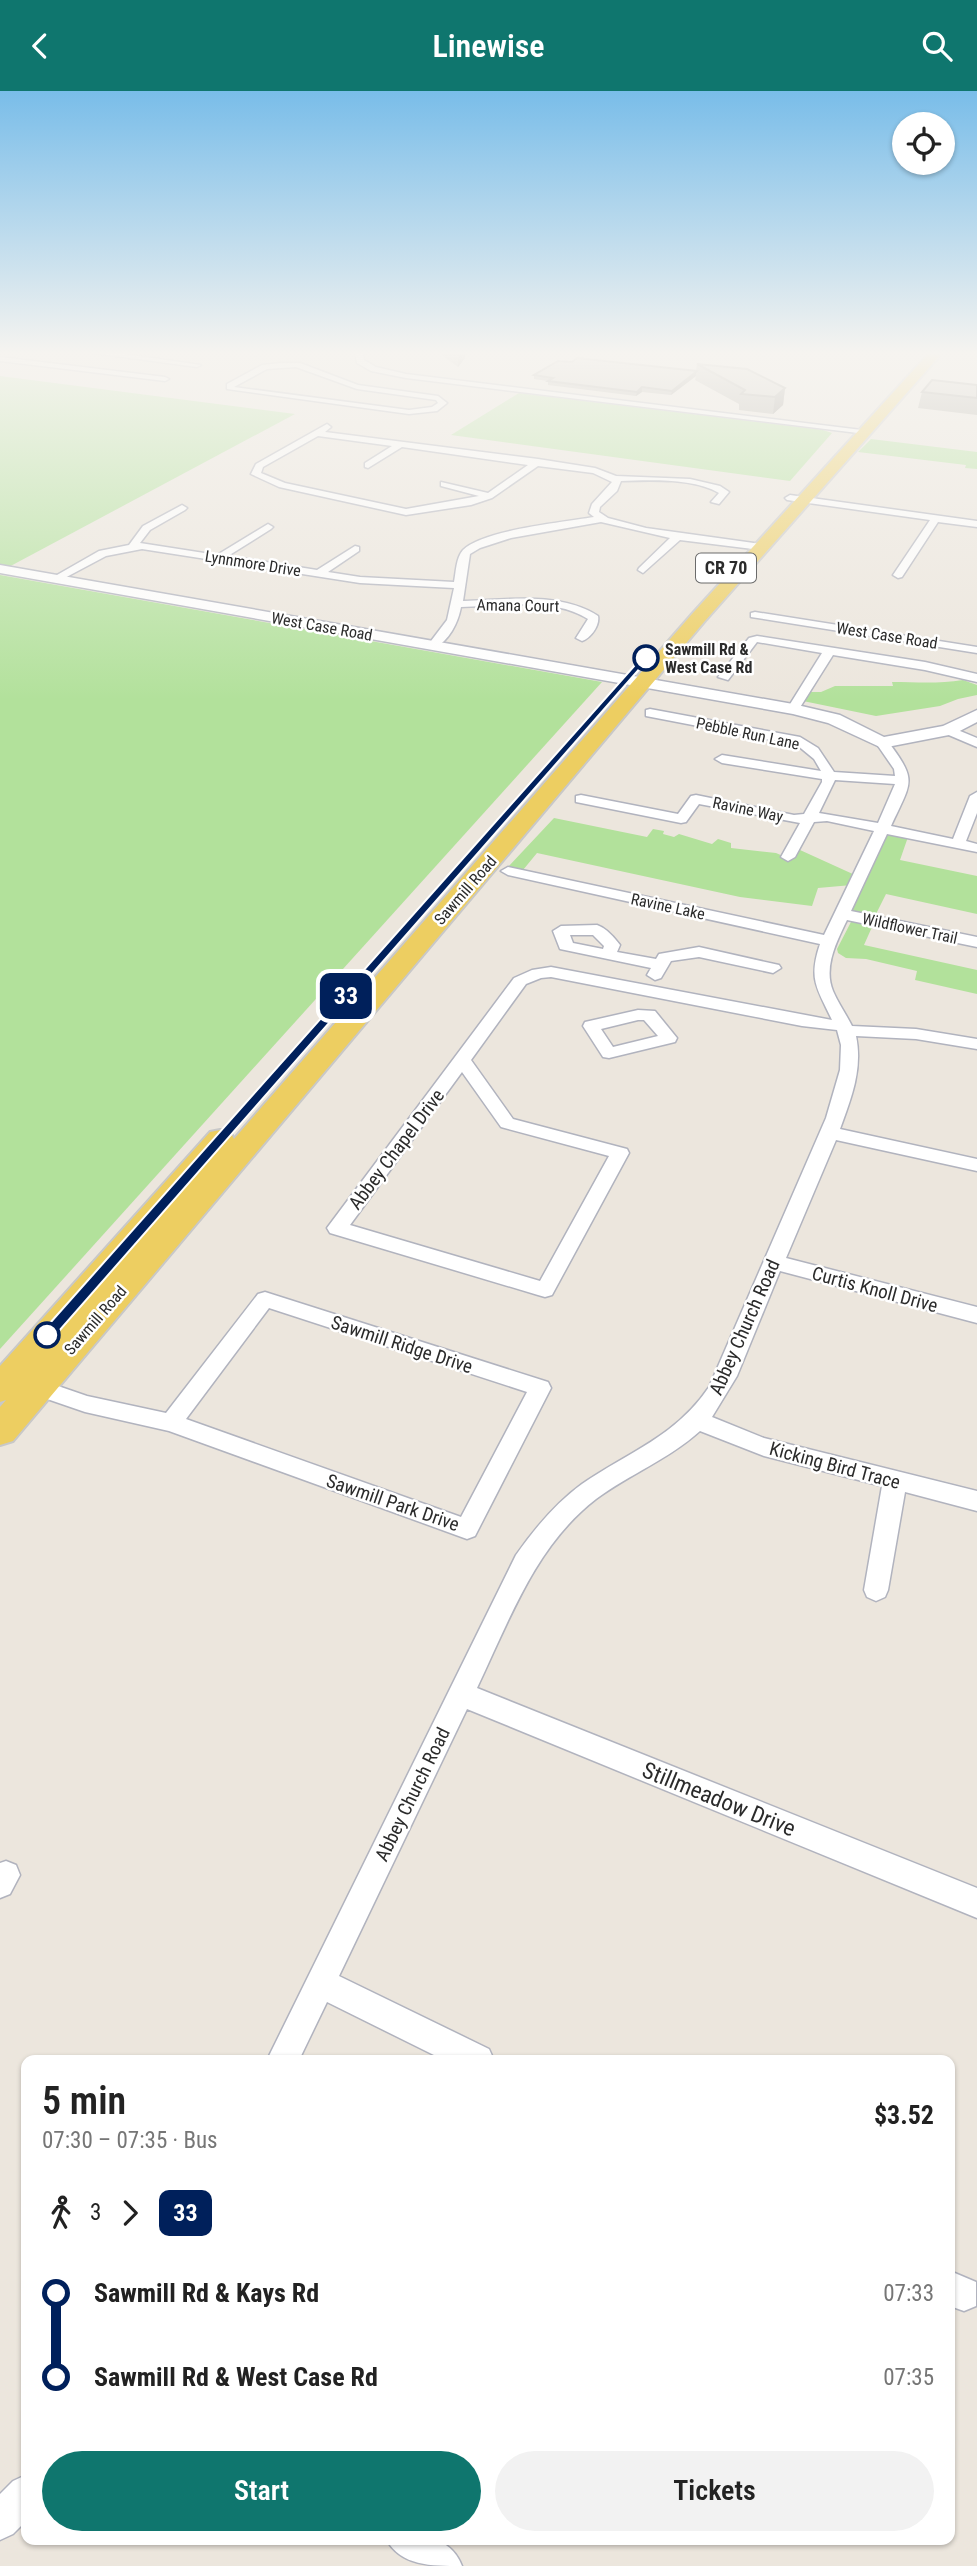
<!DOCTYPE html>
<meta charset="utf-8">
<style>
body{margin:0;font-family:"Roboto Condensed",sans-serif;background:#f2f2f2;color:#222;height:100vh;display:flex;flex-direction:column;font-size:26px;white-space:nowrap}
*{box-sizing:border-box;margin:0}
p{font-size:23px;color:#767676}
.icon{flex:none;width:38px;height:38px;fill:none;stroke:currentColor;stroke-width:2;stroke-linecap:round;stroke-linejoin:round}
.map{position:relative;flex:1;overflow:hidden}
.panel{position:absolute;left:21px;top:1964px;width:934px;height:490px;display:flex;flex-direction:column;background:#fff;border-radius:14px;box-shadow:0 2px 5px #0004}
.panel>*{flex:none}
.badge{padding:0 14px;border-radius:10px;font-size:24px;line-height:46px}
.buttons{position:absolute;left:892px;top:21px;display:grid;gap:14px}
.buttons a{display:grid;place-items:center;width:63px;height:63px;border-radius:50%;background:#fff;box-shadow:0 2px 5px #0004;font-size:35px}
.map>.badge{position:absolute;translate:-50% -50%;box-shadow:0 0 0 4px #fff}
.legs{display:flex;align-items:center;gap:10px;height:77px;padding:0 21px;font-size:23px}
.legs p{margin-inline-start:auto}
.summary{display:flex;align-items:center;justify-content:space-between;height:119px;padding:0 21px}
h1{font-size:38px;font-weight:600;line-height:52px}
.cta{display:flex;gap:14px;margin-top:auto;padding:14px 21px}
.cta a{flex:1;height:80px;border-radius:42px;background:#0f766e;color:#fff;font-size:28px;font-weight:600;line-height:80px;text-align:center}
.cta a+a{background:#f2f2f2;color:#222}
ul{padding:0 21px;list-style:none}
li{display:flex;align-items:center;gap:24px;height:84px;font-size:26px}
li i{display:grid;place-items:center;width:10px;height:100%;margin:0 9px;background:currentColor}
li i::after{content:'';width:18px;height:18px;margin:-9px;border:5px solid;border-radius:50%;background:#fff}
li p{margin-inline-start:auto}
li:first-child i{background:linear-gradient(#0000 50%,currentColor 0)}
li:last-child i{background:linear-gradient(currentColor 50%,#0000 0)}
header{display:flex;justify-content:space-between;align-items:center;height:91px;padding:0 21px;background:#0f766e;color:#fff;font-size:32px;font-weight:600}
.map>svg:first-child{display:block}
.green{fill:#b2e19b}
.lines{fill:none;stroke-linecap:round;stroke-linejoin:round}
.minor-casing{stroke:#b1b3be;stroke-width:3}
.secondary-casing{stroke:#b1b3be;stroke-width:3}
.primary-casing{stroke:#c8c8c8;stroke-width:4}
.minor{fill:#fff;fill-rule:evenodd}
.secondary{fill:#fff;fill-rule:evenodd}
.primary{fill:#edce61;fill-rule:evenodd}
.wall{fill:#aca9a1}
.shaded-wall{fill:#8c8983}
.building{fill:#c8c4bb;stroke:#8c8983;stroke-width:2}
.line-1{fill:#00205b;stroke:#fff;stroke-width:2}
.stop-1-dot{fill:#fff;stroke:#00205b;stroke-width:3.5}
.labels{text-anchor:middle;stroke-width:5;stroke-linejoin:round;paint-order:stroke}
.far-street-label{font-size:16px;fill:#2b2b2b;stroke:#fff}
.far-stop-label{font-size:16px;font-weight:bold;fill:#2b2b2b;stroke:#fff;text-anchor:start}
.shield{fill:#fff;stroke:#6b6b6b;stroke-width:2}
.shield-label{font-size:18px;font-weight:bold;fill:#2b2b2b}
.street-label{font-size:19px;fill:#2b2b2b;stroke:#fff}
.near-street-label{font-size:23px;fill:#2b2b2b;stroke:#fff}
</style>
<header><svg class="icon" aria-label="back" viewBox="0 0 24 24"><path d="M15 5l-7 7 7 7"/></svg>Linewise<svg class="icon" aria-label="search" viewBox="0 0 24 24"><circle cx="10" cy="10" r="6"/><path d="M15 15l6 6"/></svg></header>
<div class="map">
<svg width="977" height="2475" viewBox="0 0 977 2475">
<rect width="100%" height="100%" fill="#ece6dd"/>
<g class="green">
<polygon points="0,285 295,323 5,478 0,477"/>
<polygon points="519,302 823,339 832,342 790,390 451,344"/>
<polygon points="871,348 977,361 977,378 965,377 966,374 858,361"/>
<polygon points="0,484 602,591 0,1258"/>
<path d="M963 589 977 594V604L958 608 940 615 876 625 803 610 809 601H821L835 595H893L892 591C916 591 938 593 963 589Z"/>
<polygon points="554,727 647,746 653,738 664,740 663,743 674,746 679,743 712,753 718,748 731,752 731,757 776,762 790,768 800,759 855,784 852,794 818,797 812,815 740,806 537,762 523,779 508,776"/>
<polygon points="888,742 908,746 900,769 977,785 977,823 886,803 874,827 850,821"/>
<polygon points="852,829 872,836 864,854 977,879 977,903 915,889 917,880 866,868 846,867 838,862 837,858"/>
</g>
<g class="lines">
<g class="minor-casing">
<g id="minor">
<polygon points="93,262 118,262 201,274 197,276"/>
<polygon points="355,262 363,262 364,269 376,276 406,283 870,340 866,343 406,287 371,280 357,272"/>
<polygon points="0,266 165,286 169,288 165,290 0,270"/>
<path d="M281 272H300L358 294 438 305 447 312 437 320 409 323 227 298V293L262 274ZM296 276 357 298 436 309 438 312 432 316 409 319 234 296 267 278Z"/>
<path d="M327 333 331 336 325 341 538 368 595 377 616 385 690 388 720 395 729 401 719 413 711 411 719 402C693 387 650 389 621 390L617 400 600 416 599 421 608 427 646 437 761 453 766 456 761 459 680 449 643 482 638 479 639 477 670 447 601 431 511 447 480 457 470 463 463 510C506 509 559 500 598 525 600 534 591 547 582 550L576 547 588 528C554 506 501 515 461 516 458 532 449 550 434 557L428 554 447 529 454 497 360 492 142 458 106 465 59 490 50 488 99 460 129 454 143 435 182 414 187 417 185 419 150 439 140 452 217 464 268 433 273 436 271 438 228 465 317 479 355 455 359 456V460L328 481 360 486 454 491C456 481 456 467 463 459 483 439 564 431 594 426L589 422 592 413 612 391 593 382 538 375 492 407 471 414 406 424 279 396 251 383 256 373ZM318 345 392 355 365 372V376L368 377 402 356 528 374 488 402 441 391V395L479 405 406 418 285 392 261 382 263 376Z"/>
<polygon points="790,404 977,430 977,436 938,431 902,486 898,487 893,484 930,429 787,409 785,407"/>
<polygon points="755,521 977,556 977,562 751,526 751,522"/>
<polygon points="757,545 925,571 977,583 977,591 925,579 833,564 799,618 793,622 787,618 822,562 757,551 728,589 718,586 749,547"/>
<path d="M650 618 800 646 818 657 834 681 895 685 894 678 876 652 882 648 887 649C918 691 912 689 891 735L953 748 970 705 977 701V722L966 750 977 753V761L887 743 851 820 977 846V856L847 829C837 850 823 876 833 900 838 912 846 923 852 935L916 938 977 948V958L916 948 856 945C863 978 851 1008 840 1038L977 1068V1080L836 1049 786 1167 977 1216V1232L780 1180 737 1285 712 1326 764 1347 977 1400V1420L905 1401 888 1499 885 1506 876 1510 867 1506 864 1499 882 1395 764 1365 700 1340C669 1368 630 1383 596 1408 535 1455 509 1530 477 1597L977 1797V1827L467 1618 339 1885 489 1958 494 1969H444L327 1911 299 1969H267L516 1464C535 1437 556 1412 582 1393 630 1360 675 1346 709 1296L826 1027 840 979 841 954 837 939 802 935 551 886 541 887 526 893 471 969 513 1028 627 1058 629 1062 552 1204 545 1206 538 1204 330 1142 327 1137 514 887 532 879 551 876 832 929C817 897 808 889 820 853L508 784 501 780 508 776 824 844 874 740 827 730 814 731 795 766 788 770 781 766 800 732 699 713 686 731 681 732 576 711V705L581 704 678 723 691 705 696 704 794 724 804 723 822 691V688L722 672 715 668 722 664 821 680 814 668 797 654 646 625V619ZM835 689 895 693 878 732 819 722ZM462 981 501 1036 609 1065 540 1190 350 1134Z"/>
<polygon points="948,635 977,647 977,656 944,642 942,639"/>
<path d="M597 834C606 837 614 846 620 854L617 861 656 868 659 863 699 856 779 874 781 877 773 882 699 866 671 870 661 887 655 889 647 884 651 877 560 858 553 840 561 835ZM570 844H593L604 855 603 858 573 852Z"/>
<path d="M638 919 655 920 677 947 675 951 609 967 603 966 583 935 585 931ZM638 929H644L658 945 613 956 601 938Z"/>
<path d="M265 1201 548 1291 551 1297 475 1445 467 1448 169 1340 85 1321 21 1299 18 1293 21 1287 29 1285 87 1305 166 1322 258 1203ZM269 1217 527 1301 461 1426 186 1328Z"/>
<polygon points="6,1770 16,1774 20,1784 10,1803 0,1807 0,1772"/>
<polygon points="950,2180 976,2191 976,2215 964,2220 950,2215"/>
<polygon points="26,2384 26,2430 13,2443 0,2449 0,2403 13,2390"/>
<path d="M386 2448C418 2448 448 2440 462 2475 430 2475 401 2475 386 2448Z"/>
</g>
</g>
<g class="secondary-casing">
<polygon id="secondary" points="0,474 793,613 840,624 884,646 943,635 977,619 977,631 954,643 882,657 828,632 793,623 0,482"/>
</g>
<g class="primary-casing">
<polygon id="primary" points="929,262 942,262 704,531 13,1350 0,1354 0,1316 6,1309 0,1311 0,1275 210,1041 220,1039 230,1041 234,1048 692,523"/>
</g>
<use href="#minor" class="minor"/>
<use href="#secondary" class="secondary"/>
<use href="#primary" class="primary"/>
</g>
<g class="wall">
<polygon points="439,262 465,262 465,267 458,276"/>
<polygon points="572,271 696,280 697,273 785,297 783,314 773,323 739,319 739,313 695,289 696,285 671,304 642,301 636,305 548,294 548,290 534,288 534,284"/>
<polygon points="977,294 977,324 918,317 922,301"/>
</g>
<g class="shaded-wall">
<polygon points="458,262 465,262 465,267 458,276"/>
<polygon points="696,281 696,285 671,304 672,300"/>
<polygon points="642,296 642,301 636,305 637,301"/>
<polygon points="785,297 783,314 773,323 775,306"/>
</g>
<g class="building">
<polygon points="577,267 697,280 672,300 642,296 637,301 548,290 553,287 534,284 558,270 572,271"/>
<polygon points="697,273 747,278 785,297 775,306 741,303 745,299"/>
<polygon points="932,289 977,294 977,307 922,301"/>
</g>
<linearGradient id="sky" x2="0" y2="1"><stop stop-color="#79bde9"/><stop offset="0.43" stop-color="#f6f4f0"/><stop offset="1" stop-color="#f6f4f0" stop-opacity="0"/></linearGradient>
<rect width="977" height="609" fill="url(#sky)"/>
<polygon class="line-1" points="643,565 649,567 52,1248 42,1248 42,1241"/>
<g class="stop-1-dot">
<circle cx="646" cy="567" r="12"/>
<circle cx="47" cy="1244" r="12"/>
</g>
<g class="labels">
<g class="far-street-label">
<text transform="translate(253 472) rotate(9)" y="6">Lynnmore Drive</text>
<text transform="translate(518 514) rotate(1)" y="6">Amana Court</text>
<text transform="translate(322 535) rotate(10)" y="6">West Case Road</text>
<text transform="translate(887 544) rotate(9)" y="6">West Case Road</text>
<text transform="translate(748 642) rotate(12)" y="6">Pebble Run Lane</text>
<text transform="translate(748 718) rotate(12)" y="6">Ravine Way</text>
<text transform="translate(465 799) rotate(-49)" y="6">Sawmill Road</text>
<text transform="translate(668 815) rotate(12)" y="6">Ravine Lake</text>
<text transform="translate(910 837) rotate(12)" y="6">Wildflower Trail</text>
<text transform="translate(95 1229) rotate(-49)" y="6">Sawmill Road</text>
</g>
<g class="far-stop-label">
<text x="665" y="564">Sawmill Rd &amp;<tspan x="665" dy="18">West Case Rd</tspan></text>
</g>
<rect class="shield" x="696" y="462.5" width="60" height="29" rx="5"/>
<g class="shield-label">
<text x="726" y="483">CR 70</text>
</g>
<g class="street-label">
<text transform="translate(396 1058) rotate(-53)" y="7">Abbey Chapel Drive</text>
<text transform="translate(875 1198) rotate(15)" y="7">Curtis Knoll Drive</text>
<text transform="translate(744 1236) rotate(-66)" y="7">Abbey Church Road</text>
<text transform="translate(402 1253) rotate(18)" y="7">Sawmill Ridge Drive</text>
<text transform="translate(835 1374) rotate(15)" y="7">Kicking Bird Trace</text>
<text transform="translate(393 1411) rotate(19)" y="7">Sawmill Park Drive</text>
<text transform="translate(412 1703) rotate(-64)" y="7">Abbey Church Road</text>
</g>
<g class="near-street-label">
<text transform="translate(719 1708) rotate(22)" y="8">Stillmeadow Drive</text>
</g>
</g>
</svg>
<div class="buttons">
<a><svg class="icon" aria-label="locate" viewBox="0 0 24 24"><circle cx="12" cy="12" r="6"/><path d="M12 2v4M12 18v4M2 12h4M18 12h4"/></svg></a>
</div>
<b class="badge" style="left:346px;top:905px;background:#00205b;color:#fff">33</b>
<section class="panel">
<div class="summary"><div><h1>5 min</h1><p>07:30 – 07:35 · Bus</p></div><b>$3.52</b></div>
<div class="legs"><svg class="icon" aria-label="walk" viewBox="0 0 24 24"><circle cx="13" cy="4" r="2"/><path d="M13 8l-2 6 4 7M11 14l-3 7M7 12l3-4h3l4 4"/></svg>3<svg class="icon" aria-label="forward" viewBox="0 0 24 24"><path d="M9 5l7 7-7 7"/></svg><b class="badge" style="background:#00205b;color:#fff">33</b></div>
<ul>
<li><i style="color:#00205b"></i><b>Sawmill Rd &amp; Kays Rd</b><p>07:33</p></li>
<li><i style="color:#00205b"></i><b>Sawmill Rd &amp; West Case Rd</b><p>07:35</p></li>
</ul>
<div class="cta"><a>Start</a><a>Tickets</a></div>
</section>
</div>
